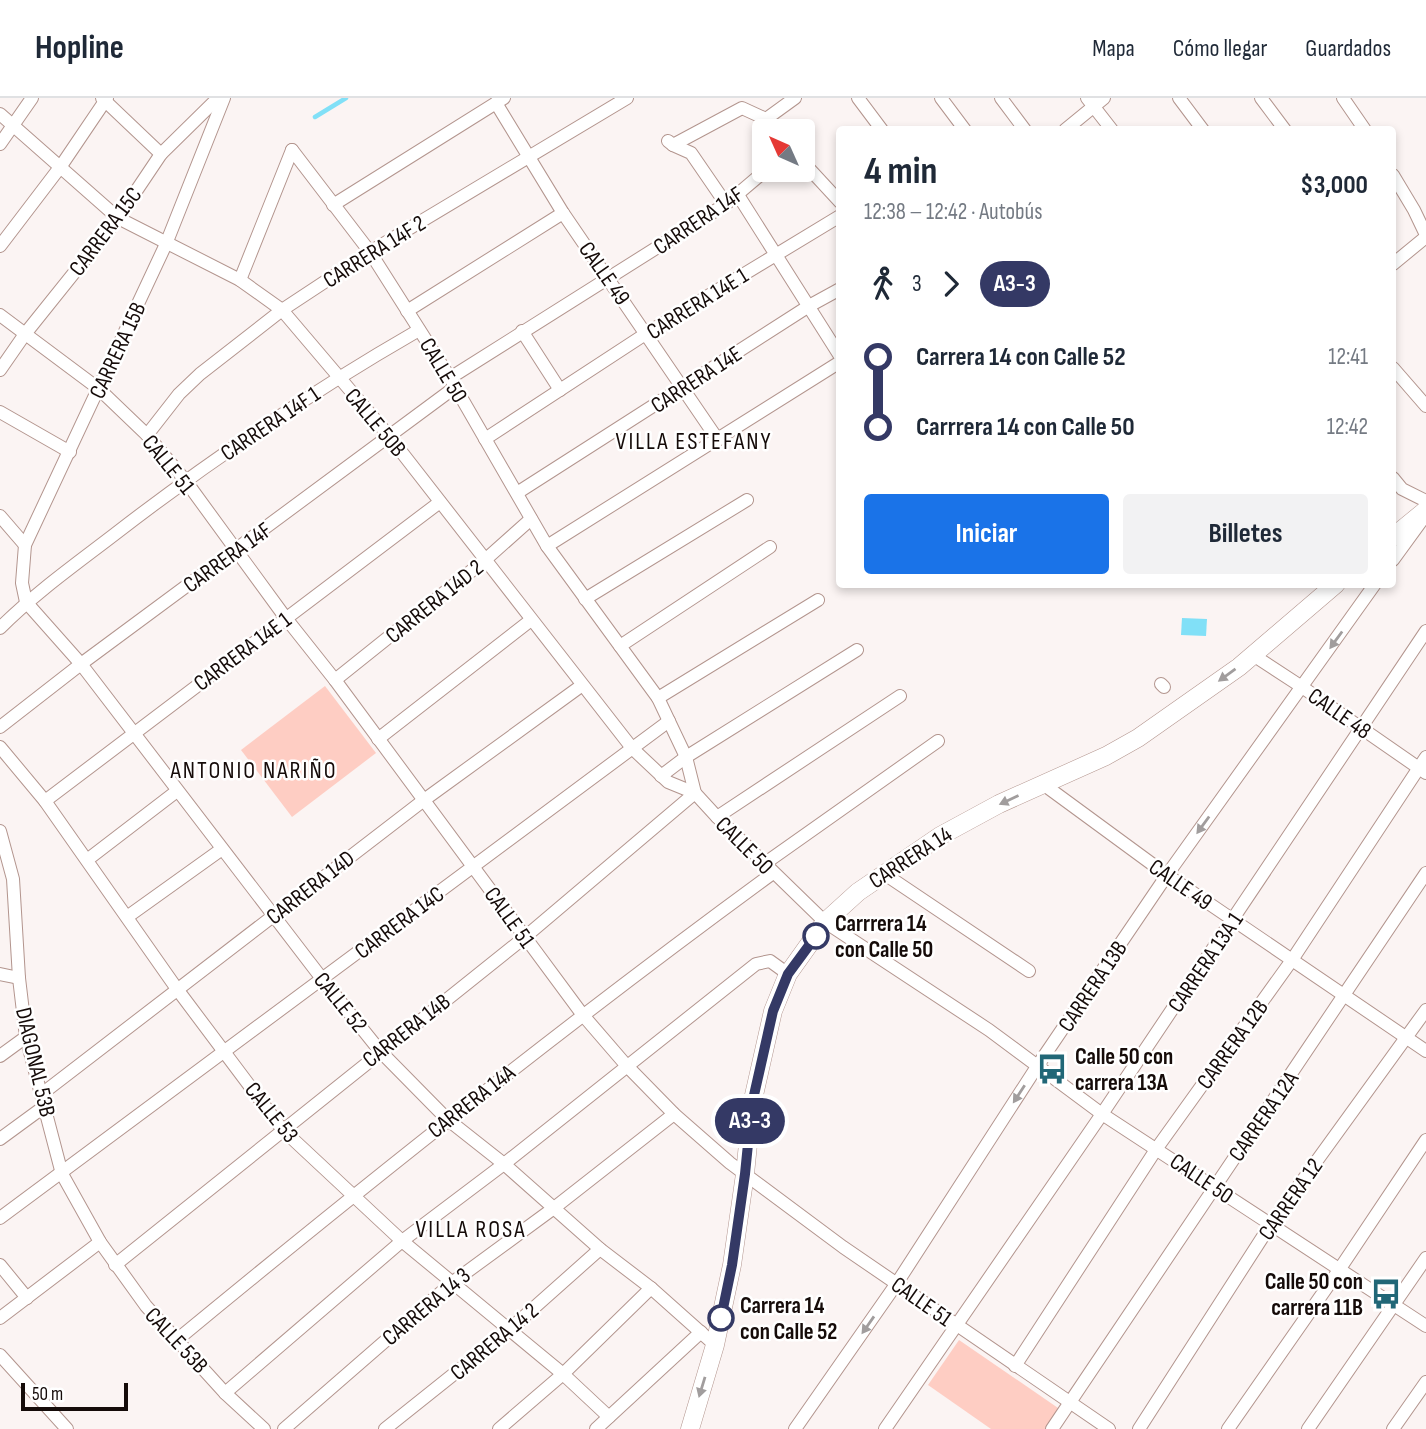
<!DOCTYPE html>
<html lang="es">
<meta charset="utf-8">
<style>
body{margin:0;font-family:"Sofia Sans Condensed",sans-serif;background:#f2f2f3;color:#1f2937;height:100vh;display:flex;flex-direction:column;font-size:26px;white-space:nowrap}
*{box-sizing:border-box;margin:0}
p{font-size:23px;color:#747a83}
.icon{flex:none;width:38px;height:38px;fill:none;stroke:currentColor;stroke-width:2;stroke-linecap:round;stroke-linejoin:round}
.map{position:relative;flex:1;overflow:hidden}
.panel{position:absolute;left:836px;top:28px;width:560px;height:462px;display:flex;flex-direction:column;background:#fff;border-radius:7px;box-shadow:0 4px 10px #0003}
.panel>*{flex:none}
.badge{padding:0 14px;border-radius:23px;font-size:24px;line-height:46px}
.needle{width:46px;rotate:315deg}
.buttons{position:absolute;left:752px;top:21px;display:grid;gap:14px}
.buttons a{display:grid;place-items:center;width:63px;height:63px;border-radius:7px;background:#fff;box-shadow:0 4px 10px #0003;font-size:35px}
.scale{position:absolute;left:21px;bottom:18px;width:107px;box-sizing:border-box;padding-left:7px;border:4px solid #150b09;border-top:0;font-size:19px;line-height:24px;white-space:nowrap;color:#150b09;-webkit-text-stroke:5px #fff;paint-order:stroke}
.map>.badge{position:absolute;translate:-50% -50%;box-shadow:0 0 0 4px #fff}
.legs{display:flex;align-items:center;gap:10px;height:77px;padding:0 28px;font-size:23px}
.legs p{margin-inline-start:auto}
.headline{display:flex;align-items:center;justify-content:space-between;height:119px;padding:0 28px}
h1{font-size:38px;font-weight:700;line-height:52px}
.primary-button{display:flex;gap:14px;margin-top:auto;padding:14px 28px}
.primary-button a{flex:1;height:80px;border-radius:7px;background:#1a73e8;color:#fff;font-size:28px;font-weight:700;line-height:80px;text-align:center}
.primary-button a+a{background:#f2f2f3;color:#1f2937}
ul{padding:0 28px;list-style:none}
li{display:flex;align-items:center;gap:24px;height:70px;font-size:26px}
li i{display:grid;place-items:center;width:10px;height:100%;margin:0 9px;background:currentColor}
li i::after{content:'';width:18px;height:18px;margin:-9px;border:5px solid;border-radius:50%;background:#fff}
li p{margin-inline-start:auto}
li:first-child i{background:linear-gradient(#0000 50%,currentColor 0)}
li:last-child i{background:linear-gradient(currentColor 50%,#0000 0)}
header{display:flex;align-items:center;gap:42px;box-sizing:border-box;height:98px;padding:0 35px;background:#fff;border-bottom:2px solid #e0e1e3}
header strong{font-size:33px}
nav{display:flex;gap:38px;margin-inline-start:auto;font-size:24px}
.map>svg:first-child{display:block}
.green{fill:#fecdc3}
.water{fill:#81e0f7}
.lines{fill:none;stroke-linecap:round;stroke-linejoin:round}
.stream{stroke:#81e0f7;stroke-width:4.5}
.street-casing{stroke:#b3958e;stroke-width:14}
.secondary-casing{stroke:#b3958e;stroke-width:19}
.street{stroke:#fff;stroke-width:12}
.secondary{stroke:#fff;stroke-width:18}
.oneway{fill:#a19d9d}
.line-1-casing{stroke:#fff;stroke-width:16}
.line-1{stroke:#343965;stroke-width:10}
.stop-1-dot{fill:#fff;stroke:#343965;stroke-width:3.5}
.labels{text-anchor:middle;stroke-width:5;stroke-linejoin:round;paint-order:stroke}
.street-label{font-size:23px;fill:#150b09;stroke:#fff}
.stop-label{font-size:23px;font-weight:bold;fill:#150b09;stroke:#fff;text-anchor:start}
.poi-label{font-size:23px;font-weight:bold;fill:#150b09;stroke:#fff;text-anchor:start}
.neighbourhood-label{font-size:24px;letter-spacing:2px;fill:#150b09;stroke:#fff}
</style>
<header>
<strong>Hopline</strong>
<nav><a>Mapa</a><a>Cómo llegar</a><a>Guardados</a></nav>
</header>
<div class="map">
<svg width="1426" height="1331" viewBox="0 0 1426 1331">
<rect width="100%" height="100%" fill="#fbf4f3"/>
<g class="green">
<polygon points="325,588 376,655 292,719 241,652"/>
<polygon points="959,1242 1061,1312 1049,1331 991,1331 928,1287"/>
</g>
<polygon class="water" points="1182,520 1207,521 1206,538 1181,537"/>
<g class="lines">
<polyline class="stream" points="315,19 346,0"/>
<g class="street-casing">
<g id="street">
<polyline points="102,0 161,56"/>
<polyline points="224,0 166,146 25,447 22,485 26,504 81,566 323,882 380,953 447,1021 504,1066 600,1151 651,1190 715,1247"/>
<polyline points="858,0 882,32"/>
<polyline points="941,0 965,32"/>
<polyline points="1001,0 1025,32"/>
<polyline points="1087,0 1112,32"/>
<polyline points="1179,0 1203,32"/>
<polyline points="1261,0 1285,32"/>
<polyline points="1343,0 1365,32"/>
<polyline points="496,5 563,115 718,342"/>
<polyline points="0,16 118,120 240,182 282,212 389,338 632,650 668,684 695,695"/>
<polyline points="766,21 795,0"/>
<polyline points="1065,32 1104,0"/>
<polyline points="668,43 673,47 742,10 766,21 776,33"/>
<polyline points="0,46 32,0"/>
<polyline points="673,47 691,55 726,106"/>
<polyline points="292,52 370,154 450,280 547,448 658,600 686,659 695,695 717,719 825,824 989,932 1102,1016 1426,1228"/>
<polyline points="803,64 840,104"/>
<polyline points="1393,77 1414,112 1426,137"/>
<polyline points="738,97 840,258"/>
<polyline points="333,107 504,0"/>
<polyline points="0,148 61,68 107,0"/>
<polyline points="1393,166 1426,139"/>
<polyline points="240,182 292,52"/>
<polyline points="407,213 563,115"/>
<polyline points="0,217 99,291 147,337 185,382 285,519 335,582 582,916 626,967 674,1016 730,1065 843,1149 1109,1331"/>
<polyline points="522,233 560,292"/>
<polyline points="1393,270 1426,308"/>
<polyline points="0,272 25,236 118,120 161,56 218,0"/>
<polyline points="450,280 726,106 766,72"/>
<polyline points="0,314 70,354"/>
<polyline points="147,337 179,296 200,276 282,212 370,154 627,0"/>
<polyline points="485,341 647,235 840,118"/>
<polyline points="1393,380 1402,391 1426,403"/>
<polyline points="517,395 809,208 840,191"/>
<polyline points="0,418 25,447"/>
<polyline points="547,448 840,264"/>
<polyline points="1393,462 1422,422"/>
<polyline points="585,501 747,402"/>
<path d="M0 530C35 495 76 466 115 436 212 361 313 293 419 232"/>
<polyline points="620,548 770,449"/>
<polyline points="1253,557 1302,589 1426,675"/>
<polyline points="335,582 485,462 531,421"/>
<polyline points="1161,586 1164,589"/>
<polyline points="658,600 818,502"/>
<polyline points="0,629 81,566 454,290"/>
<polyline points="378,641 531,522"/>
<polyline points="0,649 45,703 177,891 282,1031 402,1143 563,1276 609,1319"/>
<polyline points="661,678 686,659 857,552"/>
<polyline points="1043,686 1167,777 1426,953"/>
<polyline points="45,703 440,404"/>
<polyline points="717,719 900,598"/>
<polyline points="0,733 13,781 19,880 26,939 62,1076 100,1144 146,1208 225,1295 264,1331"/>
<polyline points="87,762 177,693"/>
<polyline points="764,766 938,643"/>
<polyline points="883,775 1029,873"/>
<polyline points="127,819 222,751"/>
<polyline points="0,876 19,880"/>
<polyline points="0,958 26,939"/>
<polyline points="43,995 424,702 581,588"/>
<polyline points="0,1041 45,1008"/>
<polyline points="0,1120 669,623"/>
<polyline points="0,1167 27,1200"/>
<polyline points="115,1167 525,839 695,695"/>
<polyline points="0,1220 100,1144"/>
<path d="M178 1241C372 1081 569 924 773 775"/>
<polyline points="0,1257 67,1331"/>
<polyline points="1015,1268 1157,1050 1292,862 1426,659"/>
<polyline points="225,1295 402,1143 504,1066 756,866 770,863 788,876"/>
<polyline points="284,1331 453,1184 554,1110 674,1016"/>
<polyline points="385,1331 509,1232 600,1151"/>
<polyline points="499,1331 563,1276 651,1190"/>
<polyline points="596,1331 701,1234"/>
<polyline points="795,1331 897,1185 1038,967 1167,777 1375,486"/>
<polyline points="885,1331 1102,1016 1426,533"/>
<polyline points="1052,1331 1426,775"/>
<polyline points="1139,1331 1271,1126 1426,912"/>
<polyline points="1228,1331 1339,1172 1426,1042"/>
<polyline points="1308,1331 1426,1160"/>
<polyline points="1393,1331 1426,1284"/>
</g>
</g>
<g class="secondary-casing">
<g id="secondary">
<polyline points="1393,439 1426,412"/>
<polyline points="690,1331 715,1247 732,1167 745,1076 752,1006 773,913 788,876 825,824 858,794 940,738 999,706 1106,658 1138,640 1239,569 1336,486"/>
</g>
</g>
<use href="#street" class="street"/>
<use href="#secondary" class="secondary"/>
</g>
<defs><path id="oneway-solid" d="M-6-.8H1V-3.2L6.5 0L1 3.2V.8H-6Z" transform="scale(1.75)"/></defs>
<g class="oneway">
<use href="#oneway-solid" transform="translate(1336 542) rotate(126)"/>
<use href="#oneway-solid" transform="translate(1227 577) rotate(144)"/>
<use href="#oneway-solid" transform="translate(1009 702) rotate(155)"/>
<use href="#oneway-solid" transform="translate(1203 727) rotate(126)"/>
<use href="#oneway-solid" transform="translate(1019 996) rotate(123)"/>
<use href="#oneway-solid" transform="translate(868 1227) rotate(125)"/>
<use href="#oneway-solid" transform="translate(702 1289) rotate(107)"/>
</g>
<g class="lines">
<g class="line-1-casing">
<polyline id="line-1" points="721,1220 732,1167 745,1076 752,1006 773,913 788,876 816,838"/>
</g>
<use href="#line-1" class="line-1"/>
</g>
<defs>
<g id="bus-bare" transform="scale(2.415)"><path d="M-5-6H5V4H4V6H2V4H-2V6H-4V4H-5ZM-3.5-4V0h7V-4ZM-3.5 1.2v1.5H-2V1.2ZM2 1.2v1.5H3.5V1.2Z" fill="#216777" stroke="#fff" stroke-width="2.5" paint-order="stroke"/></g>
</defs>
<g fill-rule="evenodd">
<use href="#bus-bare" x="1052" y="971"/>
<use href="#bus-bare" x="1386" y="1196"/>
</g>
<g class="stop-1-dot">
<circle cx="816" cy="838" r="12"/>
<circle cx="721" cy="1220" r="12"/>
</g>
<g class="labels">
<g class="street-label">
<text transform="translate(698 122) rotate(-34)" y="8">CARRERA 14F</text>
<text transform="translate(105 133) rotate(-53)" y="8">CARRERA 15C</text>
<text transform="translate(374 153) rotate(-32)" y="8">CARRERA 14F 2</text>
<text transform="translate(605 175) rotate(55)" y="8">CALLE 49</text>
<text transform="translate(697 205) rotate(-32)" y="8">CARRERA 14E 1</text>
<text transform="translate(117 252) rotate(-65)" y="8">CARRERA 15B</text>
<text transform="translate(444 272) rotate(59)" y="8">CALLE 50</text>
<text transform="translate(696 281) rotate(-33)" y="8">CARRERA 14E</text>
<text transform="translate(376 324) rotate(50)" y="8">CALLE 50B</text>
<text transform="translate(270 325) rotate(-34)" y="8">CARRERA 14F 1</text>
<text transform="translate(169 366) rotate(51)" y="8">CALLE 51</text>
<text transform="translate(227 459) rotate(-36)" y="8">CARRERA 14F</text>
<text transform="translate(434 503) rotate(-39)" y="8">CARRERA 14D 2</text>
<text transform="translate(242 553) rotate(-37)" y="8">CARRERA 14E 1</text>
<text transform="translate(1340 615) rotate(35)" y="8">CALLE 48</text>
<text transform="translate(745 747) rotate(45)" y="8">CALLE 50</text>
<text transform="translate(910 759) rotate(-33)" y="8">CARRERA 14</text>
<text transform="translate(1181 786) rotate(35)" y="8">CALLE 49</text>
<text transform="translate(310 789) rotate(-38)" y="8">CARRERA 14D</text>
<text transform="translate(510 819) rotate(54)" y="8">CALLE 51</text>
<text transform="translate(399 824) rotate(-37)" y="8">CARRERA 14C</text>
<text transform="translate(1205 864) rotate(-56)" y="8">CARRERA 13A 1</text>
<text transform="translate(1092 888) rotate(-56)" y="8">CARRERA 13B</text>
<text transform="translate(341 904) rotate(51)" y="8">CALLE 52</text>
<text transform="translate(406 932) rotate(-38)" y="8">CARRERA 14B</text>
<text transform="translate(1232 946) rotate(-54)" y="8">CARRERA 12B</text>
<text transform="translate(36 964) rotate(77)" y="8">DIAGONAL 53B</text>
<text transform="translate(471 1003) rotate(-38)" y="8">CARRERA 14A</text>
<text transform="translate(272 1014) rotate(51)" y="8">CALLE 53</text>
<text transform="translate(1263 1018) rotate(-55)" y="8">CARRERA 12A</text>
<text transform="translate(1202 1080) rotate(34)" y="8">CALLE 50</text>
<text transform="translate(1290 1101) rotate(-55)" y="8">CARRERA 12</text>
<text transform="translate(922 1203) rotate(35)" y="8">CALLE 51</text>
<text transform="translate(426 1208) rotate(-40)" y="8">CARRERA 14 3</text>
<text transform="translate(177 1242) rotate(47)" y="8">CALLE 53B</text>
<text transform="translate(494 1243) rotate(-40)" y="8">CARRERA 14 2</text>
</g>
<g class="stop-label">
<text x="835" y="833">Carrrera 14<tspan x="835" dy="26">con Calle 50</tspan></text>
<text x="740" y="1215">Carrera 14<tspan x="740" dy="26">con Calle 52</tspan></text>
</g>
<g class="poi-label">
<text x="1075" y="966">Calle 50 con<tspan x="1075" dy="26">carrera 13A</tspan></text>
<text x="1363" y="1191" text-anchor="end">Calle 50 con<tspan x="1363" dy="26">carrera 11B</tspan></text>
</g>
<g class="neighbourhood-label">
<text x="694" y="351">VILLA ESTEFANY</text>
<text x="254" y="680">ANTONIO NARIÑO</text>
<text x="471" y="1139">VILLA ROSA</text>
</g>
</g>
</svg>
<div class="buttons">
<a><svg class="needle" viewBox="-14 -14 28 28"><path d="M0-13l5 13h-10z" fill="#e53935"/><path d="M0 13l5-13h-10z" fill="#747a83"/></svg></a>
</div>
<div class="scale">50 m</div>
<b class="badge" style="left:750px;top:1023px;background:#343965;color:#fff">A3-3</b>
<section class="panel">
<div class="headline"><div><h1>4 min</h1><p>12:38 – 12:42 · Autobús</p></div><b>$3,000</b></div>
<div class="legs"><svg class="icon" aria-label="walk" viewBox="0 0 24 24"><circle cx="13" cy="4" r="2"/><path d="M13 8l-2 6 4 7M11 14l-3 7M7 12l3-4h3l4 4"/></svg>3<svg class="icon" aria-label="forward" viewBox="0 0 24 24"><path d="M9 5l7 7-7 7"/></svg><b class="badge" style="background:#343965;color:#fff">A3-3</b></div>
<ul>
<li><i style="color:#343965"></i><b>Carrera 14 con Calle 52</b><p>12:41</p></li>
<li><i style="color:#343965"></i><b>Carrrera 14 con Calle 50</b><p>12:42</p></li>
</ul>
<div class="primary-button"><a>Iniciar</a><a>Billetes</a></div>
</section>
</div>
